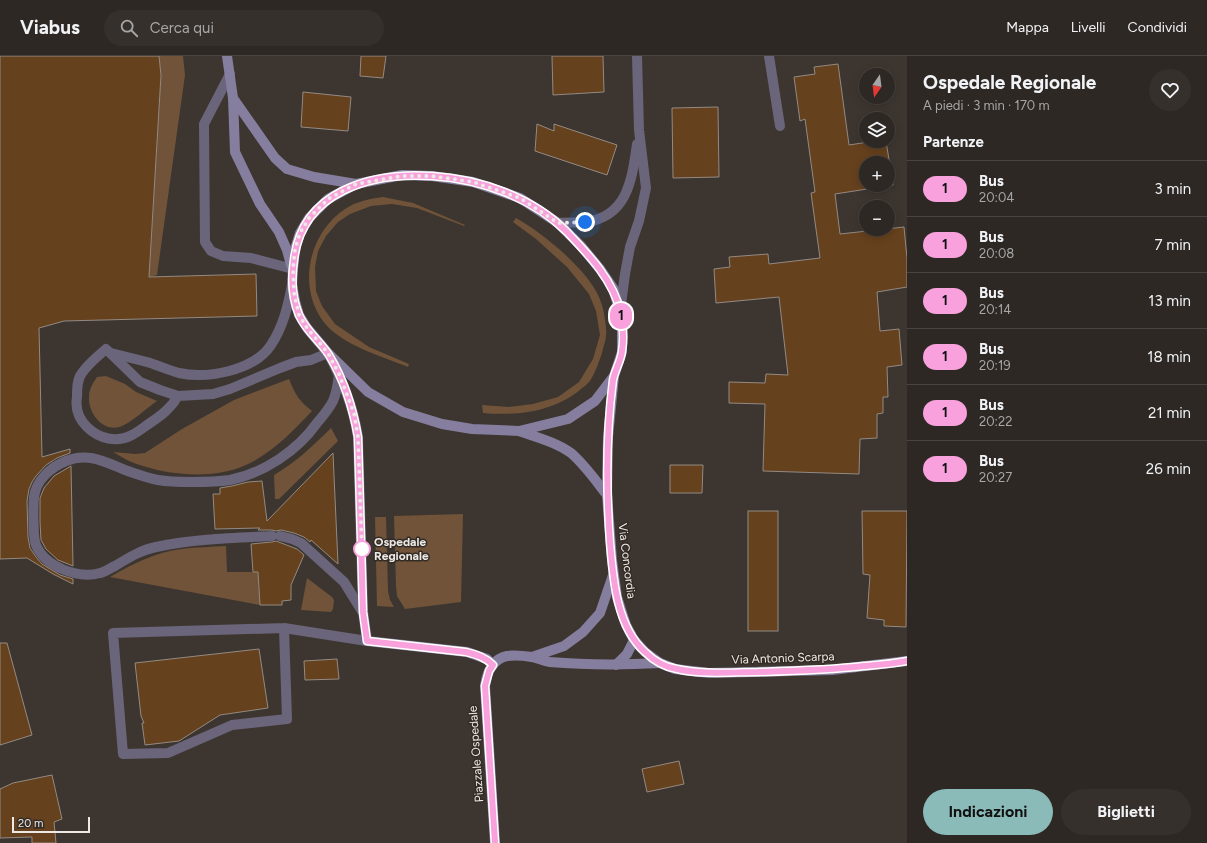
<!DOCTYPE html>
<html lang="it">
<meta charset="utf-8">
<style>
body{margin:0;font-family:Figtree,sans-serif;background:#36302c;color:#f1f3f6;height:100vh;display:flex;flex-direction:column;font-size:15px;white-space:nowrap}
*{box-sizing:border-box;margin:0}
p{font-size:13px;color:#a7a6a6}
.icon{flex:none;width:22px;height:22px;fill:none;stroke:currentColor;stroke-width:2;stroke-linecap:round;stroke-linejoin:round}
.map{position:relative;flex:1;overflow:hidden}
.side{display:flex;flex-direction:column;background:#2e2824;width:300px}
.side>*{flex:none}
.badge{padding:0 8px;border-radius:13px;font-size:14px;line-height:26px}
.needle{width:26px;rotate:194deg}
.buttons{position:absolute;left:859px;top:12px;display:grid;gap:8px}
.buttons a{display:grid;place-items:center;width:36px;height:36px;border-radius:50%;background:#2e2824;box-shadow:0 2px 10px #0003,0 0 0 1px #494441;font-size:20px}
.scale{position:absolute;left:12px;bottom:10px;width:78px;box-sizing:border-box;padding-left:4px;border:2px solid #ede9e5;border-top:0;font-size:11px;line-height:14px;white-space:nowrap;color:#ede9e5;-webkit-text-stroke:3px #332c26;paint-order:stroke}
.you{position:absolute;width:20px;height:20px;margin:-10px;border:3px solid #fff;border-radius:50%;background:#1a73e8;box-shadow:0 0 0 6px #1a73e833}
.map>.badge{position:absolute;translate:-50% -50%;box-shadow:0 0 0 2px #fff}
h2{padding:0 16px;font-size:15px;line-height:36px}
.round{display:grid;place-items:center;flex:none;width:42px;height:42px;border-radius:21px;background:#36302c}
.headline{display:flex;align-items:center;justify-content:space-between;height:68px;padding:0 16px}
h1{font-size:19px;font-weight:700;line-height:30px}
.primary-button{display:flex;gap:8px;margin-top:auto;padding:8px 16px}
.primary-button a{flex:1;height:46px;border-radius:24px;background:#8bbbb9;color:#111;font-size:16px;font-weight:700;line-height:46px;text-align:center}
.primary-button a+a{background:#36302c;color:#f1f3f6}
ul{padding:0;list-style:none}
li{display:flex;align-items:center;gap:12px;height:56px;padding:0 16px;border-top:1px solid #494441}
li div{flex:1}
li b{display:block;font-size:15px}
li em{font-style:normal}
li .badge{min-width:44px;font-weight:700;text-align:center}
header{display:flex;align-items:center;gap:24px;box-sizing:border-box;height:56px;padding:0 20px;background:#2e2824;border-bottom:1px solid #494441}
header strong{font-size:19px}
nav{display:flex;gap:22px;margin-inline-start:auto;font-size:14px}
.search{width:280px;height:36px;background:#36302c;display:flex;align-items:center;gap:10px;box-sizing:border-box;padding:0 14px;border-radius:22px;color:#a7a6a6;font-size:15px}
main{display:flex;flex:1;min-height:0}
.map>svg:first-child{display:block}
.green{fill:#705339}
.building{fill:#66411d;stroke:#938a83;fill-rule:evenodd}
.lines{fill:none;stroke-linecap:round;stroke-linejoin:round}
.lane{stroke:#6a657a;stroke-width:10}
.street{stroke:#6a657a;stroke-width:10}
.secondary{stroke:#867e9e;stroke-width:10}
.line-casing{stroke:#fff;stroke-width:9}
.line{stroke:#f8a1dd;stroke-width:6}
.walk{stroke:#ede9e5;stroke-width:4;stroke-dasharray:0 7.2}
.stop-dot{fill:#fff;stroke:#f8a1dd;stroke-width:2}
.labels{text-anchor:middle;stroke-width:3;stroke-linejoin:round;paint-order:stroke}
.stop-label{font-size:12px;font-weight:bold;fill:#ede9e5;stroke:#332c26;text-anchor:start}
.street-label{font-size:12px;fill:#ede9e5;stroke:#332c26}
</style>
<header>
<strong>Viabus</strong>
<div class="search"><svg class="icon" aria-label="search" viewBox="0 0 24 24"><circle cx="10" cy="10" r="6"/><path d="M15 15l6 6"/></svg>Cerca qui</div>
<nav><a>Mappa</a><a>Livelli</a><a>Condividi</a></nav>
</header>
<main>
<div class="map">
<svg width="907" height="787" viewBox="0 0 907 787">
<rect width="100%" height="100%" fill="#3d3630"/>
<g class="green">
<polygon points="159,0 183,0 185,19 157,219 149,221 161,19"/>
<path d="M383 141 413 147 465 169 464 170 417 152 392 148 371 150 350 158 338 166 326 180 318 195 315 211 316 235 322 250 335 268 369 291 409 308 408 311C383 301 349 291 329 272 295 237 307 178 345 153 357 145 370 143 383 141Z"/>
<path d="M516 162C544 178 593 217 602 249 604 256 607 272 606 279 606 285 603 291 602 297 599 306 595 317 590 325 587 328 584 331 581 333 554 356 517 360 483 357L482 349 509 351 533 348 558 341 579 326 593 303 600 279 596 255 589 238 567 211 536 183 513 166Z"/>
<path d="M106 320 125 328 136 336 157 345C148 351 129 369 119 371 102 376 88 356 89 341 89 333 93 327 97 321Z"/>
<path d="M289 323C295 338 299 345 312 355 295 373 277 392 254 405 223 423 177 421 143 410 132 407 123 402 113 396L135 398 145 397 182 373 234 344Z"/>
<path d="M331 372 338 385 279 443H275L274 419C296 406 313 390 331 372Z"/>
<polygon points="463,458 461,546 405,553 397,540 396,530 394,460"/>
<polygon points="375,461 386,461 388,535 390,544 394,551 377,550"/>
<path d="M226 490 227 516H258L260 549 110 521C132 508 156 496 182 493 196 491 211 491 226 490Z"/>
<polygon points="307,522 332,541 334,544 333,553 331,556 301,554"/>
</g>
<g class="building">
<polygon points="0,0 159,0 161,19 149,221 256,218 257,260 64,265 39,272 42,401 70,393 70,397 57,402 46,409 36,420 32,426 29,433 27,445 28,481 30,492 36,501 42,508 60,519 73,523 73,528 53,518 27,502 0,503"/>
<polygon points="361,0 386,0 383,22 360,20"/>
<polygon points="552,0 603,0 604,36 553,39"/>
<path d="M838 8 849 89 875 85H886L893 129 835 138 840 178 904 171 907 202V231L877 236 880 275 899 273 902 309 887 311 888 341H883V357L877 358V382L860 383 859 418 763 415 765 348 729 347V326L765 327 766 318 788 319 779 241 716 247 714 213 730 211 729 201 768 198 769 208 820 202 811 137 815 136 805 63 800 65 794 21 815 18 814 11ZM866 107H888V129H866Z"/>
<polygon points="303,36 351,41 348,75 301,71"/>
<polygon points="718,51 719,121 673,122 672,52"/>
<polygon points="537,68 554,75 554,68 617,89 607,119 535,95"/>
<polygon points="333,397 338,508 311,484 310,486 304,481 294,477 281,474 276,475 272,474 258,474 260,472 215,473 213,438 220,438 220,432 232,430 248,426 262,425 267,465"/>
<polygon points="670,409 703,409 702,437 670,437"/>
<polygon points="71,410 73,510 58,504 46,493 41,484 40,466 40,442 44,432 54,420"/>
<rect x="748" y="455" width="30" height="120"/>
<polygon points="862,455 907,455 906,571 884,570 884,564 867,562 870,519 863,518"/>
<polygon points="276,485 297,493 304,499 291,529 291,544 282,545 282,549 260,549 258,516 253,516 251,488 272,486"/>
<polygon points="0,587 7,587 32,679 0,689"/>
<polygon points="259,593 268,652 220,659 179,685 145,689 142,667 144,667 141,660 135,607"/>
<polygon points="337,603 339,623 305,624 304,605"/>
<polygon points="679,705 684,728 647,736 642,713"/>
<polygon points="52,719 62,763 54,766 56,787 32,787 32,781 0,782 0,733 13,727"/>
</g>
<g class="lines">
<g class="lane">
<polyline points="230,18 204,68 205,186 211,195 223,200 251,202 293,213"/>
<path d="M111 297C123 300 135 303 147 306 157 309 168 314 179 317 207 323 254 315 271 289 283 271 288 250 292 229"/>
<path d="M178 340C171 352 162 359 150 367 144 371 138 376 132 379 117 387 99 383 87 371 78 362 75 353 77 341 77 333 77 323 82 317 88 308 98 300 106 293L140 326 160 334 178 340 213 338 230 333 280 312 296 306 311 304 328 297C343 326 353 349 358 381L363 555 367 585 284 572 113 577 123 698 168 697 232 669 287 663 284 572"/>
<path d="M272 480C233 482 194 483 156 491 141 494 128 502 115 510 110 512 105 516 100 517 78 523 45 511 36 489 33 483 33 450 34 441 36 424 51 411 66 405 88 396 105 406 125 414 136 418 147 422 158 424 169 426 181 426 192 426 204 426 217 426 230 424 264 417 297 395 317 367 323 360 329 353 333 345 337 336 338 327 339 318"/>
<polyline points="280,480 292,483 301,487 344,526 362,555"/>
</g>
<g class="street">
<polyline points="769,0 780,70"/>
<path d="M558 167C567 166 577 167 586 166 628 160 632 123 637 88"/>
<polyline points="620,256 625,218 630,191 639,165 646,132 639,74 637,0"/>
</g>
<g class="secondary">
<polyline points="227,0 233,42 235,96 260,148 279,176 287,194 291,209"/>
<polyline points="233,42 275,102 287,113 314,121 356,128"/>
<polygon points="402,119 432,120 473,126 520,142 558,167 581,190 600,213 613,232 620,256 622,267 622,296 614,320 595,345 568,363 519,375 472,373 442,368 403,356 368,336 328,297 307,272 299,259 295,245 292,229 293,213 295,193 300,177 309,162 328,143 356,128"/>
<polyline points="614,320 608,381 607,439 612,504 617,541 626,569 634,584 645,596 660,607 675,613 709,617 832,614 907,605"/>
<path d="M519 375C536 381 556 386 571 397 585 409 596 425 607 439"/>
<polyline points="367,585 467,596 487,603 493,609"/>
<polyline points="532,601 564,590 583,576 600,557 613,519"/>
<polyline points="616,609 627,598 634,584"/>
<path d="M495 787 485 630C487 616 493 603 507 600 514 599 525 600 532 601 538 602 543 605 550 606 586 609 623 609 660 607"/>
</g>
</g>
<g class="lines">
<g class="line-casing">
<path id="line" d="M495 787 485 630 489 615 493 609C485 601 477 599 466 596L367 585 363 556 358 381C353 352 344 324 329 299 320 285 306 275 299 259 292 242 291 223 294 204 302 135 371 116 432 120 480 123 532 141 567 176 590 200 613 224 621 257 623 269 624 283 622 295 621 305 615 314 613 324 606 378 606 432 610 486 613 521 616 570 645 596 654 605 665 611 677 613 704 619 731 616 758 616 793 615 829 614 864 610 878 609 893 608 907 605"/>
</g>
<use href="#line" class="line"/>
<polyline class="walk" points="362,493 362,494 358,381 354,357 339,318 328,297 307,272 299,259 294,237 293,213 295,193 300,177 309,162 328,143 356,128 402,120 432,120 473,126 520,142 558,167 585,166"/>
</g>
<circle class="stop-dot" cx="362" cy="493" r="8"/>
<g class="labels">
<g class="stop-label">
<text x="374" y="490">Ospedale<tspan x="374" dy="14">Regionale</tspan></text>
</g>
<g class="street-label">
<text transform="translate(627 505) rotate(83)" y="4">Via Concordia</text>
<text transform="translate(783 602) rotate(-2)" y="4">Via Antonio Scarpa</text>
<text transform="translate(476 698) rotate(-94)" y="4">Piazzale Ospedale</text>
</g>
</g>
</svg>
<div class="buttons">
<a><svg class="needle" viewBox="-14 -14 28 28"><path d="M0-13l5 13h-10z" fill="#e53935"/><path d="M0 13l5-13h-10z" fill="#a7a6a6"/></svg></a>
<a><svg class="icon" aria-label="layers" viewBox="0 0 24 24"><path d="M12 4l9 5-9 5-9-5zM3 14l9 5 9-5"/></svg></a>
<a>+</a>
<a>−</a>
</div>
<div class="scale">20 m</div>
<div class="you" style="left:585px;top:166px"></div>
<b class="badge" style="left:621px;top:260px;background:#f8a1dd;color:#111">1</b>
</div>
<section class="side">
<div class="headline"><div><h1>Ospedale Regionale</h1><p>A piedi · 3 min · 170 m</p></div><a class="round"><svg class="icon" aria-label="heart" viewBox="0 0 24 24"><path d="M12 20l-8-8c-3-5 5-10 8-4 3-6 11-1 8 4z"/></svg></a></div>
<h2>Partenze</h2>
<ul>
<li><span class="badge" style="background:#f8a1dd;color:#111">1</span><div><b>Bus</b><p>20:04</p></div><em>3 min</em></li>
<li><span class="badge" style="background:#f8a1dd;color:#111">1</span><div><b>Bus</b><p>20:08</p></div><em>7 min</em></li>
<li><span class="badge" style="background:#f8a1dd;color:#111">1</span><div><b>Bus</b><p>20:14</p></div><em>13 min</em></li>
<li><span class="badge" style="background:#f8a1dd;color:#111">1</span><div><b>Bus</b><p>20:19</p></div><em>18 min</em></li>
<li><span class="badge" style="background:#f8a1dd;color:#111">1</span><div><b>Bus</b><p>20:22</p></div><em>21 min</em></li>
<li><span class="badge" style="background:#f8a1dd;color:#111">1</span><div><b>Bus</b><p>20:27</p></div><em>26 min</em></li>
</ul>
<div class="primary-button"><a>Indicazioni</a><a>Biglietti</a></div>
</section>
</main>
